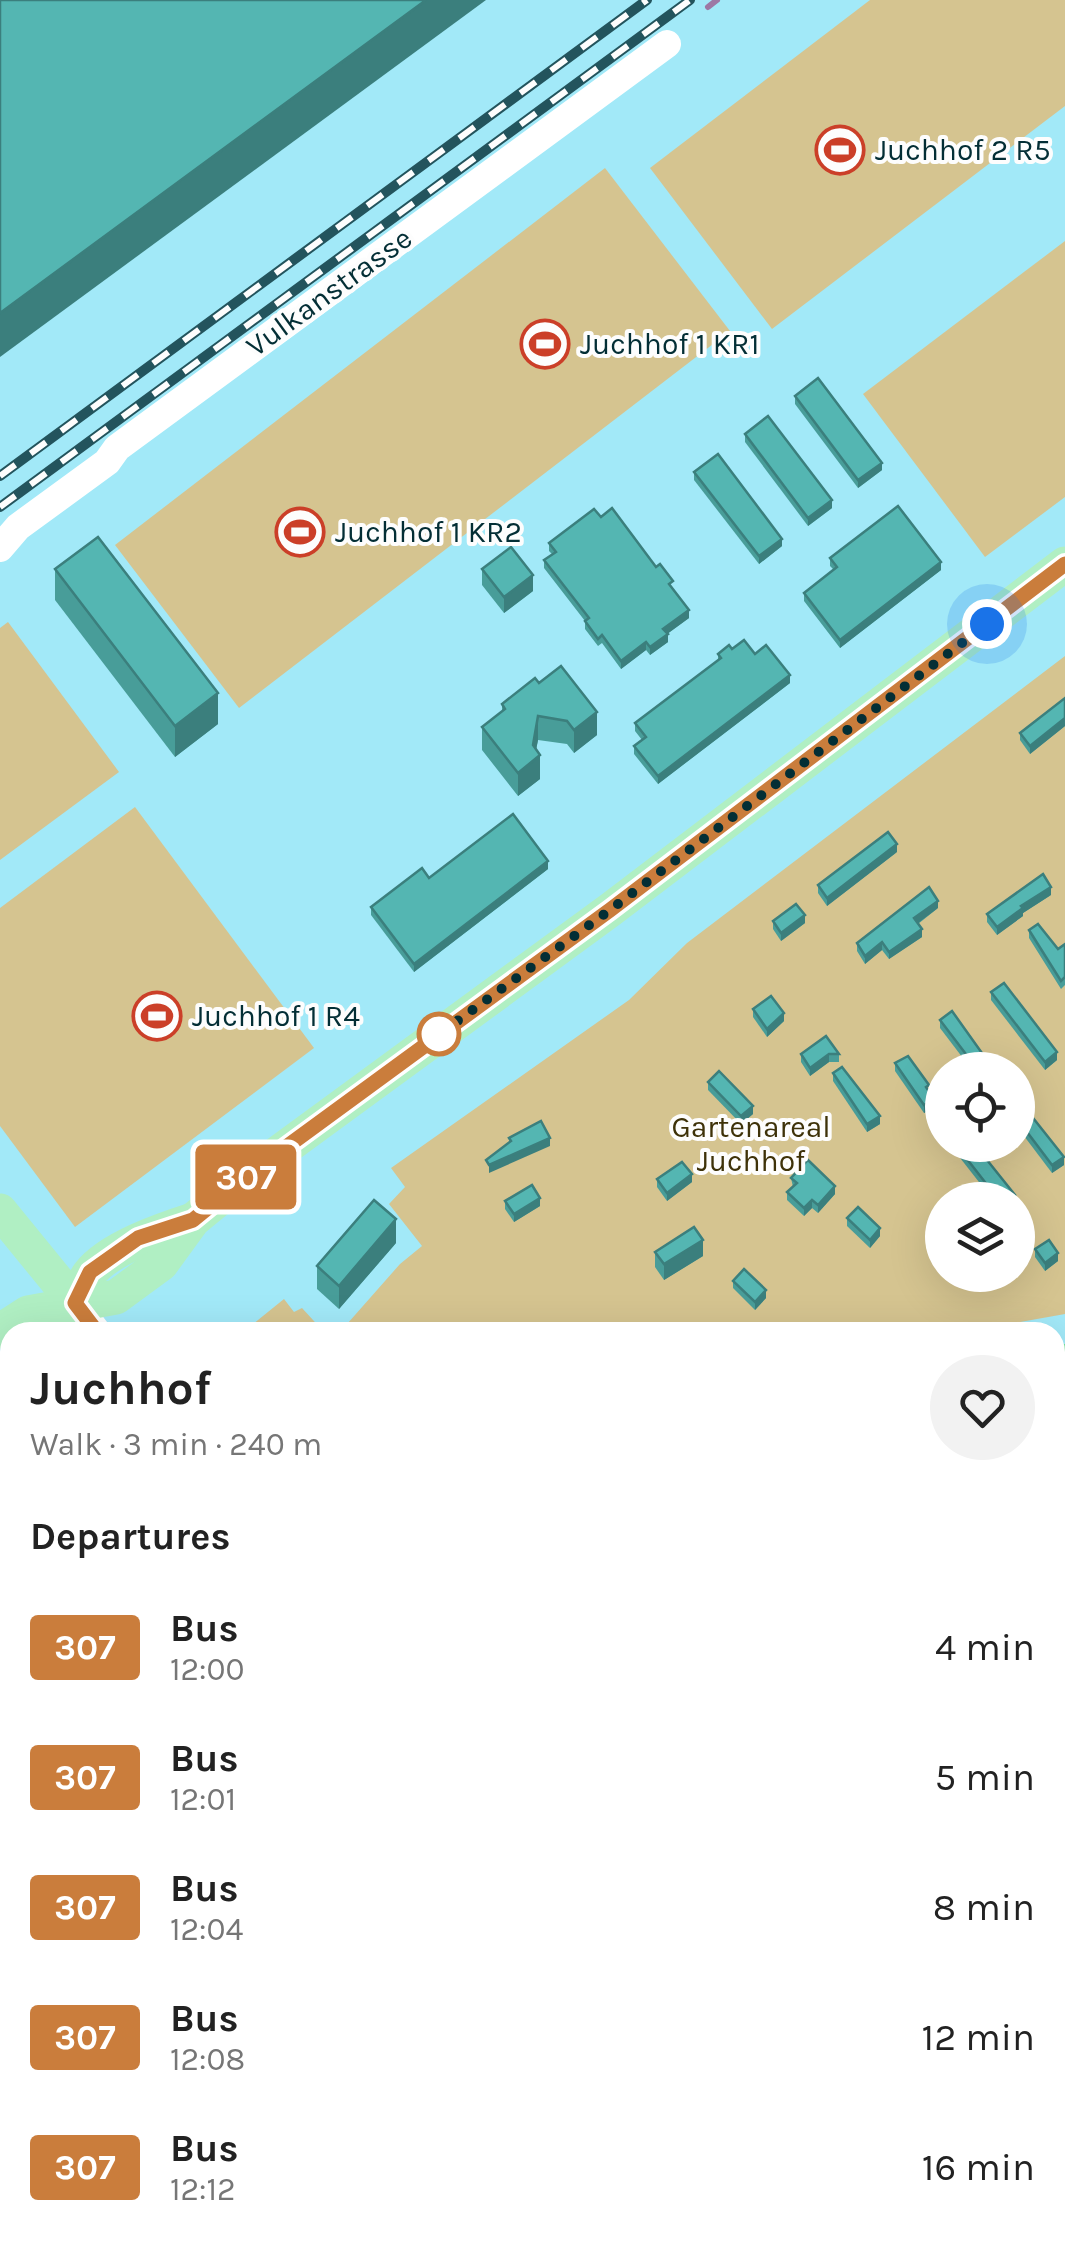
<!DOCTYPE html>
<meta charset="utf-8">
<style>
body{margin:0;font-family:Karla,sans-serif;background:#f2f2f2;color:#222;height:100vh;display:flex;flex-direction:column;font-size:38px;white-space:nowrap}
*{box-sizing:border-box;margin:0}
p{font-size:32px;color:#767676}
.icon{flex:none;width:55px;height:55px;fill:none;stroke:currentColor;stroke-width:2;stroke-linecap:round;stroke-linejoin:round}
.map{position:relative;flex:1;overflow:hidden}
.details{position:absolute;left:0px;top:1322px;width:1065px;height:932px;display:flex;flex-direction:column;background:#fff;border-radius:30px 30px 0 0;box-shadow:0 10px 40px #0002}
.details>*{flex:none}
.badge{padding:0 20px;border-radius:8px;font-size:35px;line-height:65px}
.fabs{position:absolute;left:925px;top:1052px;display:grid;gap:20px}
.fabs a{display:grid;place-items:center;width:110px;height:110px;border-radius:50%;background:#fff;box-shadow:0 10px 40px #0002;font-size:50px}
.you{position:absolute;width:50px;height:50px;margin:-25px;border:8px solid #fff;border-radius:50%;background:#1a73e8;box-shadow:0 0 0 15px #1a73e833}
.map>.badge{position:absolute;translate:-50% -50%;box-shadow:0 0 0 5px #fff}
h2{padding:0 30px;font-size:38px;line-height:90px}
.round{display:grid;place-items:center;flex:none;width:105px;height:105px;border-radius:52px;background:#f2f2f2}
.overview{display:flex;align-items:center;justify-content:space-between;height:170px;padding:0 30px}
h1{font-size:48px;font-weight:700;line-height:75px}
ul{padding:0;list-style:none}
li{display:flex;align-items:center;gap:30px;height:130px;padding:0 30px}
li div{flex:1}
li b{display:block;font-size:38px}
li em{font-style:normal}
li .badge{min-width:110px;font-weight:700;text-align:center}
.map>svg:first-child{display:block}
.green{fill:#d5c490;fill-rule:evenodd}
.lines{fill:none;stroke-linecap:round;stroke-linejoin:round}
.stream{stroke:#9d78a4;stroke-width:6}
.minor{stroke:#fff;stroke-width:28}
.major{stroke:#b0efc3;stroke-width:35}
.highway{stroke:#7be49b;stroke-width:40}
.rail-casing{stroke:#23545d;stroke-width:10}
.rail{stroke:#fdfdfd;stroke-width:6;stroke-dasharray:19;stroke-linecap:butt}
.wall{fill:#489d99}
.shaded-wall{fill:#3b7f7d}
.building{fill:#54b6b2;stroke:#3b7f7d;stroke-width:2.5}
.line-casing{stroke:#fff;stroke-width:22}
.line{stroke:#ca7d3c;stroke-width:15}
.walk{stroke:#032e35;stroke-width:10;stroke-dasharray:0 18}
.stop-dot{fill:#fff;stroke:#ca7d3c;stroke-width:5}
.labels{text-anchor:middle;stroke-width:8;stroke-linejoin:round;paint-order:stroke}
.poi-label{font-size:30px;fill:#032e35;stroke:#fdfdfd;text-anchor:start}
.street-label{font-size:30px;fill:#032e35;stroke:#fdfdfd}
.park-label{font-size:30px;fill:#3e3209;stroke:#fdfdfd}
</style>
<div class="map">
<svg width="1065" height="2253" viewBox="0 0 1065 2253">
<rect width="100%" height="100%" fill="#a2e9f8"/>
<g class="green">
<polygon points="870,0 1065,0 1065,106 772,329 650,168"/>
<polygon points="605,168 730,331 239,708 115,545"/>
<polygon points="1065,241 1065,497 985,557 863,394"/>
<polygon points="8,622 119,772 0,860 0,628"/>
<path d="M1065 656V1314L965 1332H340L400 1264 422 1246 389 1204 405 1187 391 1168 629 1000 687 943ZM942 1070H1018V1145H942ZM942 1200H1018V1275H942Z"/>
<polygon points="135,807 314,1048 75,1227 0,1126 0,908"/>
<polygon points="284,1299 294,1312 302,1308 324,1332 243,1332"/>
<polygon points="1065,1454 1065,2123 1055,2134 1055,1456"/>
<polygon points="10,1937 10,2141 0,2144 0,1948"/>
<polygon points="10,2177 10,2245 338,2245 344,2253 0,2253 0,2179"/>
<polygon points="459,2245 924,2245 913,2253 465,2253"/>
</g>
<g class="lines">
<polyline class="stream" points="708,7 717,0"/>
<g class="minor">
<polyline points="0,548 18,527 107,462 117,448 667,44"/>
<polyline points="75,1303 97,1332"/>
<polyline points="1055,2149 1065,2139"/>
<polyline points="0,2163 10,2161"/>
<polyline points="352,2245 358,2253"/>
<polyline points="935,2253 945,2245"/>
</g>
<g class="major">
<polyline points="0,1211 75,1303"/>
<path d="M75 1303C79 1294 83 1282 89 1274 109 1248 162 1230 193 1220"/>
<polyline points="0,1331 28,1313 116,1297 161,1264 193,1220 248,1175 610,910 1065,564"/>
</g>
<g class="highway">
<polyline points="1055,1366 1065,1364"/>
<polyline points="1055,1409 1065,1407"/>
<polyline points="0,1632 10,1629"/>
<polyline points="0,1669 10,1666"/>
<path d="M10 1731C0 1758 0 1791 10 1818"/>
<polyline points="0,1855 10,1864"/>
</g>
<g class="rail-casing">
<g id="rail">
<polyline points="0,476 647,0"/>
<polyline points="0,507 690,0"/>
</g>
</g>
<use href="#rail" class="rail"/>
</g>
<g class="wall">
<polygon points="795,396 882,470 858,488 795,404"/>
<polygon points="745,434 832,508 808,526 745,442"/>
<polygon points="694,472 782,546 759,564 694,480"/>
<polygon points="601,517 673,589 689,618 667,634 668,642 650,655 646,650 621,669 602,643 598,646 585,629 585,621 544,568 544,560 552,554 549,551 549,543"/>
<polygon points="830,558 941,570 840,648 804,601 804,593 834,570 830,566"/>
<polygon points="55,569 218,724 175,757 55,600"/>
<polygon points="482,569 533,591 504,613 482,585"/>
<polygon points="732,649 755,654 790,683 658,784 634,754 634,746 642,740 635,731 635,723 718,660 718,654"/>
<polygon points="539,683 597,735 574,753 567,744 538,740 536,750 540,779 518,796 482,750 482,727 502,712 502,704"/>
<polygon points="1065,698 1065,726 1030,754 1020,740 1020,733"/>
<polygon points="897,852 827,906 818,893 818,885"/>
<polygon points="548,869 414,972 371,915 371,907 429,878"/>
<polygon points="1051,895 1023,913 1023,916 997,935 987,922 987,914"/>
<polygon points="938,908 918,924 922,937 889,959 882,950 865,964 857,951 857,943"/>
<polygon points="773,921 805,923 781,941 773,929"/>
<polygon points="1029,930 1058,949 1065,944 1065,985 1061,989 1029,938"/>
<polygon points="991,992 1057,1060 1045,1070 991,1000"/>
<polygon points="753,1009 784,1021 767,1037 753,1017"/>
<polygon points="940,1020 994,1070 972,1070 940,1028"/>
<polygon points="801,1054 839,1054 839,1062 829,1062 810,1076 801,1062"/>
<polygon points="895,1063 929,1091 934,1107 924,1113 895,1071"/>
<polygon points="833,1073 880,1124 867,1132 833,1081"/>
<polygon points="708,1082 753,1114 741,1124 708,1090"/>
<polygon points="1018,1100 1064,1165 1052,1173 1018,1128"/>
<polygon points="942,1106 942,1136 932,1122 932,1114"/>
<polygon points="950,1145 975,1145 1015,1200 993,1200"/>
<polygon points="791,1178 835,1194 818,1213 812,1208 804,1216 787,1200 787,1192 793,1187"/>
<polygon points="657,1179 692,1182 667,1201 657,1187"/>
<polygon points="505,1201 540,1206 514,1222 505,1209"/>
<polygon points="847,1218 880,1236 870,1248 847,1226"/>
<polygon points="396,1243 339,1309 317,1289 317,1266"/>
<polygon points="1035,1249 1058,1261 1045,1271 1035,1257"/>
<polygon points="655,1252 703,1256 664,1280 655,1267"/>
<polygon points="733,1281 766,1298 755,1310 733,1288"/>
<polygon points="118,2245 139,2245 129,2253 124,2253"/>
<polygon points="390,2245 449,2245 449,2248 453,2253 396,2253"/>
</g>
<g class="shaded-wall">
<polygon points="426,0 486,0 0,357 0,313"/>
<polygon points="882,463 882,470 858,488 858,480"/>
<polygon points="832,500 832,508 808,526 808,518"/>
<polygon points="782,539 782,546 759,564 759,556"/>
<polygon points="941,562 941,570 840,648 840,640"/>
<polygon points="533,575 533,591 504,613 504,597"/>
<polygon points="689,610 689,618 663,637 663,629"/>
<polygon points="668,634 668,642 650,655 650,647"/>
<polygon points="646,642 646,650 621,669 621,661"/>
<polygon points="790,675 790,683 658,784 658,776"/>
<polygon points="218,693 218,724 175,757 175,726"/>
<polygon points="597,712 597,735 574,753 574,730"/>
<polygon points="538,716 538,740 534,760 540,755 540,779 518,796 518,773 533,745"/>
<polygon points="1065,718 1065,726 1030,754 1030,746"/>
<polygon points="897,844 897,852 827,906 827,898"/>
<polygon points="548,861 548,869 414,972 414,964"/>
<polygon points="1051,887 1051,895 1023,913 1023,916 997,935 997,927 1021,906"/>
<polygon points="938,901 938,908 914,926 914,918"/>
<polygon points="805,915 805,923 781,941 781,933"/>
<polygon points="922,929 922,937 889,959 889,952"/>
<polygon points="882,942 882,950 865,964 865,956"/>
<polygon points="784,1013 784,1021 767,1037 767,1029"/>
<polygon points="1057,1052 1057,1060 1045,1070 1045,1062"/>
<polygon points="829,1054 829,1062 810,1076 810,1068"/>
<polygon points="934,1099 934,1107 924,1113 924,1105"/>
<polygon points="753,1106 753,1114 741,1124 741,1116"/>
<polygon points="880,1116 880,1124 867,1132 867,1124"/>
<polygon points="550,1138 550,1146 489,1173 489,1165"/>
<polygon points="1064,1157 1064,1165 1052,1173 1052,1165"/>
<polygon points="692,1174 692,1182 667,1201 667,1193"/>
<polygon points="835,1186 835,1194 818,1213 818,1205"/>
<polygon points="540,1198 540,1206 514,1222 514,1214"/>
<polygon points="812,1200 812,1208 804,1216 804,1208"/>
<polygon points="396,1219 396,1243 339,1309 339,1286"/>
<polygon points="880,1228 880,1236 870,1248 870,1240"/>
<polygon points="703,1240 703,1256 664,1280 664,1264"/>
<polygon points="1058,1253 1058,1261 1045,1271 1045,1263"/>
<polygon points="766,1290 766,1298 755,1310 755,1302"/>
<polygon points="129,2245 139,2245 129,2253 126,2253 126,2247"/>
</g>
<g class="building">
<polygon points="0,0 426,0 0,313"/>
<polygon points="818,378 882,463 858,480 795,396"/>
<polygon points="768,416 832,500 808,518 745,434"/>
<polygon points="718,454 782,539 759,556 694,472"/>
<polygon points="898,506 941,562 840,640 804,593 837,567 830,558"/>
<polygon points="612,508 656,567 660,564 673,581 669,584 689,610 663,629 668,634 650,647 646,642 621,661 602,635 598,639 585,621 589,618 544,560 556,552 549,543 594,509 601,517"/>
<polygon points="98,537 218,693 175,726 55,569"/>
<polygon points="511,547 533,575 504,597 482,569"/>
<polygon points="744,640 755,654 766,645 790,675 658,776 634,746 646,737 635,723 721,658 718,654 729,645 732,649"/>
<polygon points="561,666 597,712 574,730 567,721 538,716 533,745 540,755 518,773 482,727 505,709 502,704 535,678 539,683"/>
<polygon points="1065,698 1065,718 1030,746 1020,733"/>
<polygon points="513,814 548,861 414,964 371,907 422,868 429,878"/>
<polygon points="888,832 897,844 827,898 818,885"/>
<polygon points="1043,874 1051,887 1021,906 1023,908 997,927 987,914"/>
<polygon points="929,887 938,901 914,918 922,929 889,952 882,942 865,956 857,943"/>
<polygon points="796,904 805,915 781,933 773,921"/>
<polygon points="1038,924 1058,949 1065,944 1065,977 1061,981 1029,930"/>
<polygon points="1004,983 1057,1052 1045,1062 991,992"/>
<polygon points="771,996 784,1013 767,1029 753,1009"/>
<polygon points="952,1011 994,1070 978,1070 940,1020"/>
<polygon points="826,1036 839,1054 829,1054 810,1068 801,1054"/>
<polygon points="908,1056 929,1085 926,1087 934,1099 924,1105 895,1063"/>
<polygon points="842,1067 880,1116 867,1124 833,1073"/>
<polygon points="719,1071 753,1106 741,1116 708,1082"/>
<polygon points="1018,1099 1064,1157 1052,1165 1018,1120"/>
<polygon points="942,1106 942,1128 932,1114"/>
<polygon points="541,1121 550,1138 489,1165 486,1160 511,1141 509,1138"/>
<polygon points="956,1145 975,1145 1015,1195 1008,1200 999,1200"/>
<polygon points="808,1160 835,1186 818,1205 812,1200 804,1208 787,1192 797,1183 791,1178"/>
<polygon points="682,1162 692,1174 667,1193 657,1179"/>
<polygon points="532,1185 540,1198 514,1214 505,1201"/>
<polygon points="374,1200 396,1219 339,1286 317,1266"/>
<polygon points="858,1207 880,1228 870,1240 847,1218"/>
<polygon points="694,1227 703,1240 664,1264 655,1252"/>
<polygon points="1049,1240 1058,1253 1045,1263 1035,1249"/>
<polygon points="744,1269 766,1290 755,1302 733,1281"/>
<polygon points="636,1326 642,1332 628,1332"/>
<polygon points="321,2245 334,2245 339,2253 312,2253"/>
<polygon points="408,2245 446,2245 453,2253 414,2253"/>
<polygon points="621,2245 651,2245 652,2247 643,2253 621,2253 617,2247"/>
</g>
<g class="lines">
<g class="line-casing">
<polyline id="line" points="97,1332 75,1303 90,1272 138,1238 193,1220 248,1175 610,910 1065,564"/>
</g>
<use href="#line" class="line"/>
<polyline class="walk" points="439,1034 434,1038 610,910 987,624"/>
</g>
<defs>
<g id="stadium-ring" transform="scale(2.5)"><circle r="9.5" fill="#fdfdfd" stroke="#cb3f28" stroke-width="1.5"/><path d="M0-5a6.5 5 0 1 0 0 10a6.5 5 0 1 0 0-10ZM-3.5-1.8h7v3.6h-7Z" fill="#cb3f28"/></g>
</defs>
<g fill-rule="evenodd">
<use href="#stadium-ring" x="840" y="150"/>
<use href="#stadium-ring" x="545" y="344"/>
<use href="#stadium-ring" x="300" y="532"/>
<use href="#stadium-ring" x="157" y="1016"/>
</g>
<circle class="stop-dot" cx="439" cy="1034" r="20"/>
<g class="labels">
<g class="poi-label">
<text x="875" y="160">Juchhof 2 R5</text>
<text x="580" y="354">Juchhof 1 KR1</text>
<text x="335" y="542">Juchhof 1 KR2</text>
<text x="192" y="1026">Juchhof 1 R4</text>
</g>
<g class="street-label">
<text transform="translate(329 292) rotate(-36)" y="10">Vulkanstrasse</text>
</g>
<g class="park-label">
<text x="751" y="1137">Gartenareal<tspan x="751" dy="34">Juchhof</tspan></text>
</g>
</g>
</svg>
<div class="fabs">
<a><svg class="icon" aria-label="locate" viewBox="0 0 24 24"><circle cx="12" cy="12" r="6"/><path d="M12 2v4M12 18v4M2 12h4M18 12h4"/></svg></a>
<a><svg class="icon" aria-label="layers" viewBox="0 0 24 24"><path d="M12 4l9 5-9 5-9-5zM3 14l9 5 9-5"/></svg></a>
</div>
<div class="you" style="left:987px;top:624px"></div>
<b class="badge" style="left:246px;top:1177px;background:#ca7d3c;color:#fff">307</b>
<section class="details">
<div class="overview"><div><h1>Juchhof</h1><p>Walk · 3 min · 240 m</p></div><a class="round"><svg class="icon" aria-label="heart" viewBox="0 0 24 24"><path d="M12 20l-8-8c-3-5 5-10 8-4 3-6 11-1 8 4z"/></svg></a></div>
<h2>Departures</h2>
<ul>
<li><span class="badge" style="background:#ca7d3c;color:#fff">307</span><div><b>Bus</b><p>12:00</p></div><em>4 min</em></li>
<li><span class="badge" style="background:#ca7d3c;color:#fff">307</span><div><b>Bus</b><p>12:01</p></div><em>5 min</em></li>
<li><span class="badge" style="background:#ca7d3c;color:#fff">307</span><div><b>Bus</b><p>12:04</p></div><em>8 min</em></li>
<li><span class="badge" style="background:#ca7d3c;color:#fff">307</span><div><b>Bus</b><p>12:08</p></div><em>12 min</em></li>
<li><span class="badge" style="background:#ca7d3c;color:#fff">307</span><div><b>Bus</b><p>12:12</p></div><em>16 min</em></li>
</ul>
</section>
</div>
